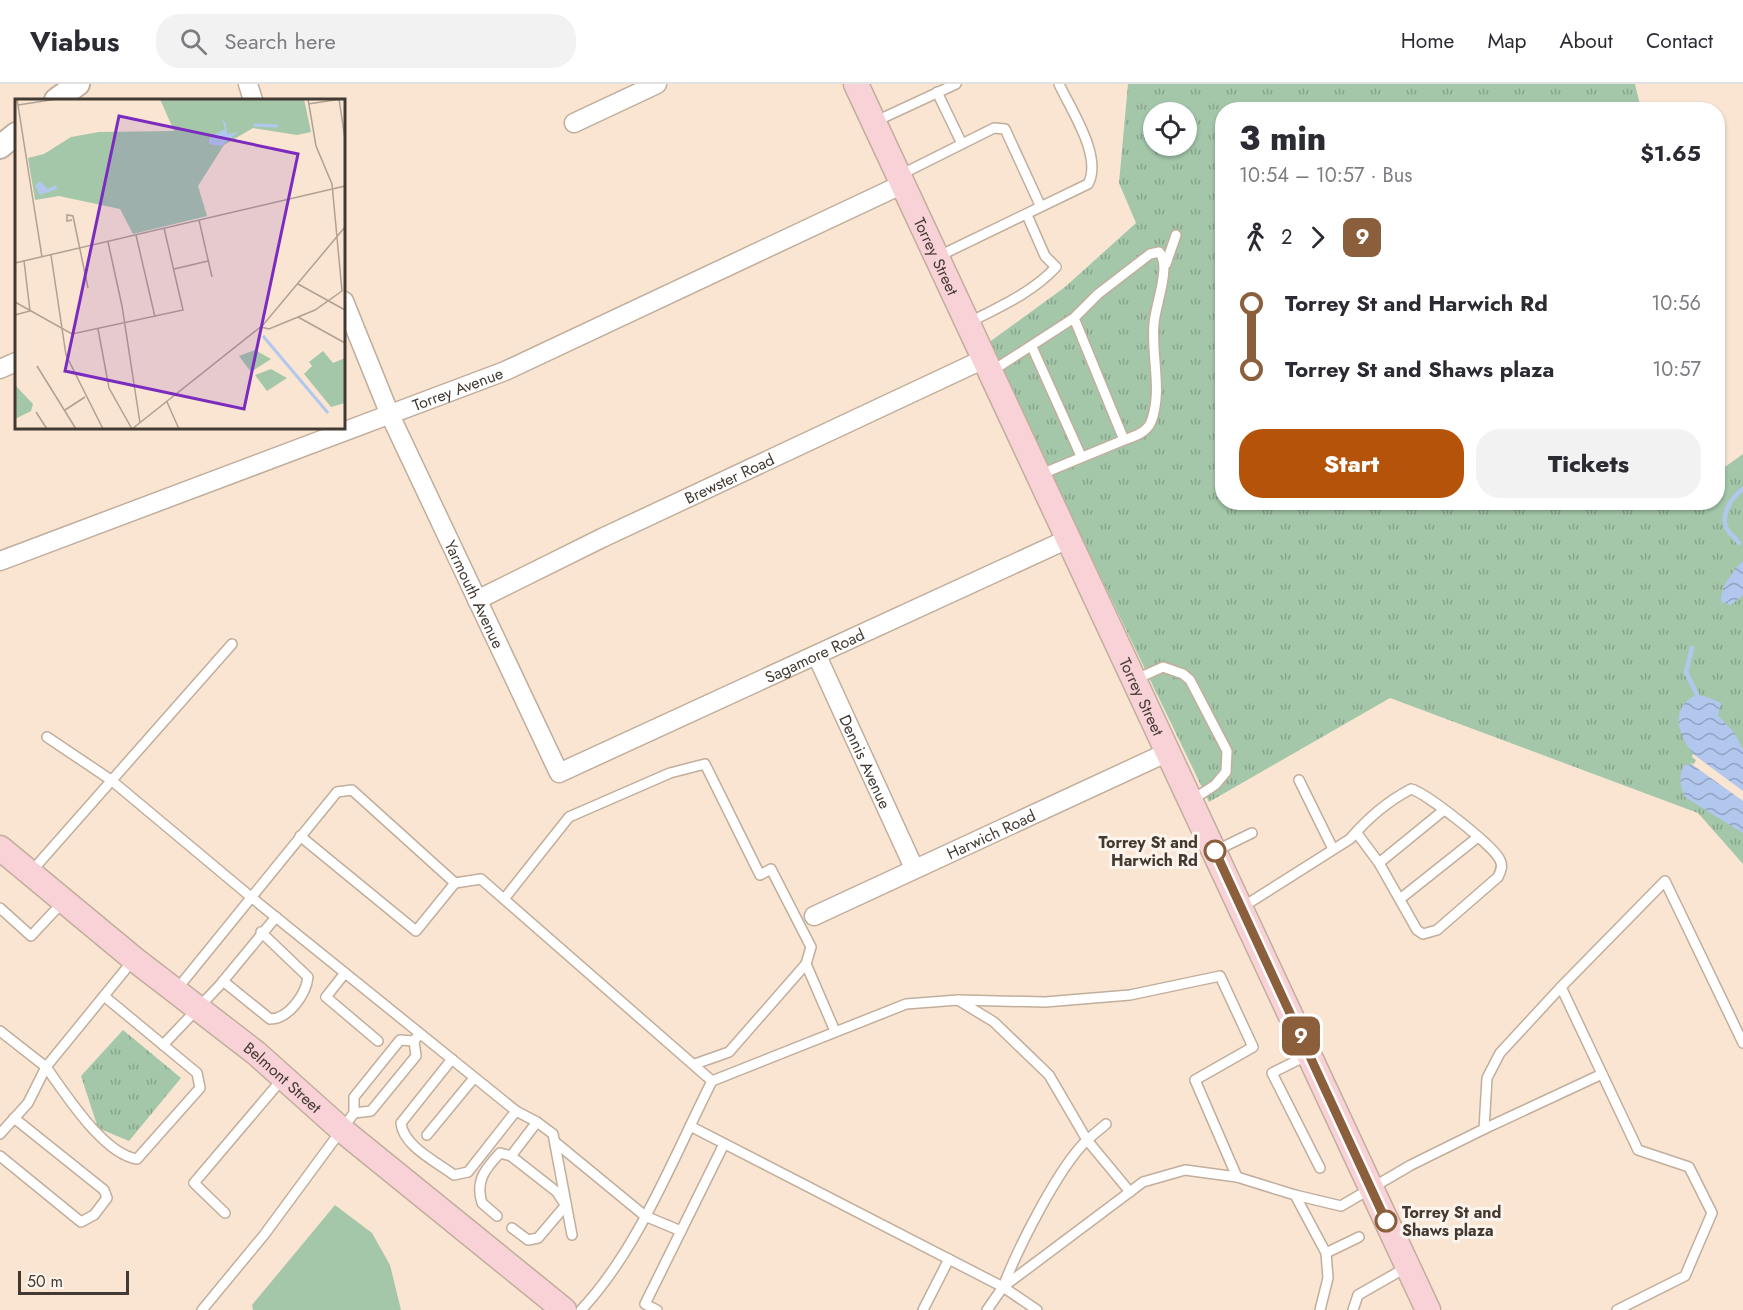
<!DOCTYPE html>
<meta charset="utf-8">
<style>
body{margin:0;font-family:Jost,sans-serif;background:#f2f2f3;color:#2b2b33;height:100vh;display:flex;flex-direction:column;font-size:22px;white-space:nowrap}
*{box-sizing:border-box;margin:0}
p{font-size:20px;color:#7c7c81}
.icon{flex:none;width:33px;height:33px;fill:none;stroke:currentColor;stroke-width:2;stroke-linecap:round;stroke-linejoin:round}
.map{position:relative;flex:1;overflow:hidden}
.side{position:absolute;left:1215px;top:18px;width:510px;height:408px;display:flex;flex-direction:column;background:#fff;border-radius:24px;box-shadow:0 2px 4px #0004}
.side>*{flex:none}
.badge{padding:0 12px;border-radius:9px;font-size:21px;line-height:39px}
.fabs{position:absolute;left:1143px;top:18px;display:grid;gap:12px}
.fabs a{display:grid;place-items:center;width:54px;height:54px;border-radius:50%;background:#fff;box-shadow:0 2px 4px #0004;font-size:30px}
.scale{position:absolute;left:18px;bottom:15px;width:111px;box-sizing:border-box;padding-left:6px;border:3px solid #423a32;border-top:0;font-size:16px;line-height:21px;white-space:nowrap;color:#423a32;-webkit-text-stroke:4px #fdf5ed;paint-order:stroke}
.map>.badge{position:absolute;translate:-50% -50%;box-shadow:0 0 0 3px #fff}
.legs{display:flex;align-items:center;gap:9px;height:66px;padding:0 24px;font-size:20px}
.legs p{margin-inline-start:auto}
.head{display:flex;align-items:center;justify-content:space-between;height:102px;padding:0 24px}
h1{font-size:33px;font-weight:800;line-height:45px}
.action{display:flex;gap:12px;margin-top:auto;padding:12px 24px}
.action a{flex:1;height:69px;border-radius:24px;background:#b45309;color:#fff;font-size:24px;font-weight:800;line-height:69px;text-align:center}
.action a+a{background:#f2f2f3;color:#2b2b33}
ul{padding:0 24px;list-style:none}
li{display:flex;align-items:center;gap:21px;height:66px;font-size:22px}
li i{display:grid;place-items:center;width:9px;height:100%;margin:0 8px;background:currentColor}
li i::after{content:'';width:15px;height:15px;margin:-8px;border:4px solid;border-radius:50%;background:#fff}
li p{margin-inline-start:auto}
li:first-child i{background:linear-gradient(#0000 50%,currentColor 0)}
li:last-child i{background:linear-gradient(currentColor 50%,#0000 0)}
header{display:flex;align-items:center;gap:36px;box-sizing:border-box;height:84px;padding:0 30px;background:#fff;border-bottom:2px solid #e1e1e2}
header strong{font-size:28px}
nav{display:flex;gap:33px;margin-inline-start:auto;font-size:21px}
.search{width:420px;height:54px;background:#f2f2f3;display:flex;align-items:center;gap:15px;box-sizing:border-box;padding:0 21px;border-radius:24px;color:#7c7c81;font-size:22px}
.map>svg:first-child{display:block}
.grass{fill:url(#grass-tufts);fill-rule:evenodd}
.garden{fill:#a4c7aa}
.water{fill:url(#water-waves)}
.pier{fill:#f9e5d2}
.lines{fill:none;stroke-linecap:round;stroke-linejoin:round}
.stream{stroke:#b2c7ee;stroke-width:4.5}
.service-casing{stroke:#c1ae9c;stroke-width:12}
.minor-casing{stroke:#c1ae9c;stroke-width:21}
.tertiary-casing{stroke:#c1ae9c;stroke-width:26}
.secondary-casing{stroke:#c1ae9c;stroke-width:27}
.service{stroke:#fff;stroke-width:9}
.minor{stroke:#fff;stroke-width:18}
.tertiary{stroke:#fff;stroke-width:22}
.secondary{stroke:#f8d2d6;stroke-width:24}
.line-1-casing{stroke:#fff;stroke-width:14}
.line-1{stroke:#8b5e3c;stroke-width:9}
.stop-1-dot{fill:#fff;stroke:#8b5e3c;stroke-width:3}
.labels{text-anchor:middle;stroke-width:6;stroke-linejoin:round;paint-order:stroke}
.street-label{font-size:16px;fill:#423a32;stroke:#fdf5ed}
.stop-label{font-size:16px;font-weight:bold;fill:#423a32;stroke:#fdf5ed;text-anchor:end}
.inset-river{fill:none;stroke:#b2c7ee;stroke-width:3}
.inset-road{fill:none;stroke:#b0a192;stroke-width:1.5}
.view{fill:#7b2cbf;fill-opacity:0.15;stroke:#7b2cbf;stroke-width:3}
.inset-edge{fill:none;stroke:#423a32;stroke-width:3}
</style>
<header>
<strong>Viabus</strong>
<div class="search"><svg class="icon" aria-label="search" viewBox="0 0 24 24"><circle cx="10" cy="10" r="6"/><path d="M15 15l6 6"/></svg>Search here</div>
<nav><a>Home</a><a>Map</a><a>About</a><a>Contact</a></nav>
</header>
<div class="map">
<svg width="1743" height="1226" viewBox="0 0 1743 1226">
<defs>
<pattern id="grass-tufts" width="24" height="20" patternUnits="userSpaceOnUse" patternTransform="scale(1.5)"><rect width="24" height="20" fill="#a4c7aa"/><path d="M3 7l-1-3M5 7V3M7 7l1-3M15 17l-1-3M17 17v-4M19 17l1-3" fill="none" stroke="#87a38b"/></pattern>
<pattern id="water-waves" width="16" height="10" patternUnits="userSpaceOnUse" patternTransform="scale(1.5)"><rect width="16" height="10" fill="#b2c7ee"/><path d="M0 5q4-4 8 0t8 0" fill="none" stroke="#92a3c1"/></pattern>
</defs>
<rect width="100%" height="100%" fill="#f9e5d2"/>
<g class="grass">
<path d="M1128 0H1635L1641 25 1222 26V418H1718V365L1722 385 1743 370V780L1698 729 1390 614 1209 718 988 259 1065 203 1136 139 1119 99ZM1154 28H1186V62H1154Z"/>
<polygon points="123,946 181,994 129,1057 98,1044 81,992"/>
</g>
<polygon class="garden" points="335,1121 372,1149 390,1181 401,1226 253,1226 252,1221"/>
<g class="water">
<path d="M1743 477V511L1731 521 1721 518C1720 503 1733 487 1743 477Z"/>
<path d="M1694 612H1704L1721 619 1718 632 1734 648 1743 666V749L1685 713C1680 703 1678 690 1685 680L1696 682 1699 675C1682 660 1666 627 1694 612Z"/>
</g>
<polygon class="pier" points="1693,670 1743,707 1743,717 1690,679 1694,680 1696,676 1692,673"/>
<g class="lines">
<g class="stream">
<path d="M1739 459C1736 454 1732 452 1729 448 1718 433 1731 414 1743 405"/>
<polyline points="1692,564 1686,588 1700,617"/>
</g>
<g class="service-casing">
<g id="service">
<polyline points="937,8 962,60 994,44 1005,45 1040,121"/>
<polyline points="874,38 956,0"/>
<polyline points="900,91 962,60"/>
<path d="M937 173 1088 100C1103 73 1071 26 1059 0"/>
<polyline points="1166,180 1176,151"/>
<path d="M968 239C999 223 1032 209 1056 183L1045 172 1027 131"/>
<polyline points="1032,263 1081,372"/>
<path d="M992 287 1074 234 1124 356C1135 352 1146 349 1151 338 1163 307 1151 272 1154 240 1155 221 1172 181 1159 168L1150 170 1098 210 1074 234"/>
<polyline points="1039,391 1124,356"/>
<polyline points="1134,596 1163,583 1183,590 1190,596 1227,667 1226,688 1215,701 1192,716"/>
<polyline points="47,653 111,696 251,813 516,1027 537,1038 553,1050 572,1151"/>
<polyline points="1299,696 1333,765"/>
<polyline points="300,752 416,847 455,799"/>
<polyline points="1215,767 1252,749"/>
<polyline points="1379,779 1444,726"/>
<polyline points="30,789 232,560"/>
<polyline points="504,815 569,733 670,689 705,680 760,791 771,785 811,863 806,880"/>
<polyline points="1400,815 1478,753"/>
<polyline points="0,824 31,852 62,819"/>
<path d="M1241 824 1350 755C1367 735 1388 717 1411 705 1425 708 1494 762 1500 776 1503 782 1501 787 1498 793L1437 846 1423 850 1417 846 1379 779 1356 748"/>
<polyline points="345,889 326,913 378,957"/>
<path d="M223 897 270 935C289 935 306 910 308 893L261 848"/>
<polyline points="1561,903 1665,797 1743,959"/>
<polyline points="177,905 337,708 352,706 455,799 481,795 712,997"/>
<path d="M958 916 994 938 1049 991 1087 1056C1058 1084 1018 1164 1003 1203"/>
<polyline points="0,947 46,983 134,875"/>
<polyline points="163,961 219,902 276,833"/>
<polyline points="1308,971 1272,989 1320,1084"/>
<path d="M452 975 401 1039C403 1062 437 1078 454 1091L468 1088 516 1027"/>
<polyline points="695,980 729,968 806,880 835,947"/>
<polyline points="354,1029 371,1027 416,972 414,957 417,953"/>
<polyline points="537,1038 511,1072 557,1108 564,1119"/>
<polyline points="1106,1040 1087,1056 1130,1108"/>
<polyline points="690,1042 1003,1203 1037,1226"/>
<polyline points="1484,1045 1602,990"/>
<path d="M0 1050 28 1019 46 983C65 1009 103 1070 137 1075L200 1004 197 989 104 912"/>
<polyline points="427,1051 474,994"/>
<polyline points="555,1058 645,1132 681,1147"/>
<polyline points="0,1072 81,1138 94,1131 107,1114 104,1106 14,1034"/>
<polyline points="1295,1111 1326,1169 1328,1194 1320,1226"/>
<polyline points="225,1129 194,1099 283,994"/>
<path d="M497 1132 482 1119C475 1097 485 1085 500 1069L511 1072"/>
<polyline points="512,1144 528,1156 538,1154 566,1121"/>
<polyline points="1326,1169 1359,1153"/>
<polyline points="202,1226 264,1151 354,1029 354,1013 400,956 414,957"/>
<path d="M581 1226C638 1166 675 1070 712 997L906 920 958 916 1045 918 1130 911 1220 892 1253 963 1195 996 1237 1093"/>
<polyline points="657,1226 645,1220 724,1060"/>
<polyline points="923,1226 949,1175"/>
<polyline points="987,1226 1003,1203 1143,1098 1185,1086 1237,1093 1295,1111 1341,1122 1411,1081 1484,1045 1487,994 1500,969 1561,903 1638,1066 1689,1083 1712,1129 1685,1192 1617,1226"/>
<polyline points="1353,1226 1358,1211 1407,1183"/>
</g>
</g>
<g class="minor-casing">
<g id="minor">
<polyline points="248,0 253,16"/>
<polyline points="574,39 657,0"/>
<path id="s1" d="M344 217 390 331 559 689 1068 455"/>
<polyline points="0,285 16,278"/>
<path id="s2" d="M0 477 505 287 903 100"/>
<path id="s3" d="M477 516 602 454 984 275"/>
<path id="s4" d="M817 572 914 784"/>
<path id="s5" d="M814 832 1168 668"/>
</g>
</g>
<g class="tertiary-casing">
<g id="tertiary">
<polyline points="56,16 78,0"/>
<polyline points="0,63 16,50"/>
</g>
</g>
<g class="secondary-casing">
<g id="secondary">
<path id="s6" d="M856 0 1428 1226"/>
<path id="s7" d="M0 764 134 875 256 969 342 1046 564 1226"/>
</g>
</g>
<use href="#service" class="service"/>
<use href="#minor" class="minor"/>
<use href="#tertiary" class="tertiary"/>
<use href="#secondary" class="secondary"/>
</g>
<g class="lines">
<g class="line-1-casing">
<polyline id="line-1" points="1215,767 1386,1137"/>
</g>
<use href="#line-1" class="line-1"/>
</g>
<g class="stop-1-dot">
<circle cx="1215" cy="767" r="10"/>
<circle cx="1386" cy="1137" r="10"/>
</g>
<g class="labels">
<g class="street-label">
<text dy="6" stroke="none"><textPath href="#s6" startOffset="190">Torrey Street</textPath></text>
<text dy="6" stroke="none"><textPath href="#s2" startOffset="489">Torrey Avenue</textPath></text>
<text dy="6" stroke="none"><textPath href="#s3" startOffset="280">Brewster Road</textPath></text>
<text dy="6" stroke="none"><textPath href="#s1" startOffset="321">Yarmouth Avenue</textPath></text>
<text dy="6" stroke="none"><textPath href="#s1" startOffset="800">Sagamore Road</textPath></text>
<text dy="6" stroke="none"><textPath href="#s6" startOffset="676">Torrey Street</textPath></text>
<text dy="6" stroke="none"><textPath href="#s4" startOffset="116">Dennis Avenue</textPath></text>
<text dy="6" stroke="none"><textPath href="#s5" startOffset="195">Harwich Road</textPath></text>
<text dy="6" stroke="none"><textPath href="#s7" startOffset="364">Belmont Street</textPath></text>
</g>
<g class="stop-label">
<text x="1198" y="764">Torrey St and<tspan x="1198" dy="18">Harwich Rd</tspan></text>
<text x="1402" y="1134" text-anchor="start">Torrey St and<tspan x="1402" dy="18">Shaws plaza</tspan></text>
</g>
</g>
<g transform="translate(15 15)">
<rect width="330" height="330" fill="#f9e5d2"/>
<path d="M145 0H289L296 33 282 36 238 29 209 46 183 87 192 117 118 135 105 110 44 97 20 101 13 59 29 55 56 38 84 33 159 32Z" fill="#a4c7aa"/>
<path d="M0 286 18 305 16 312 0 320Z" fill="#a4c7aa"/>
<path d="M240 251 256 260 236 273 224 257ZM308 252 318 264 330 259V304L316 308 289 275 297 267 294 263ZM256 270 272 279 252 292 240 276Z" fill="#a4c7aa"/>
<path d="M207 20 211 25 212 35 223 33 206 47 194 45V39L210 30ZM25 82 33 90 41 86 42 90 25 96 20 87Z" fill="#b2c7ee"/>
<path class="inset-river" d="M239 26 263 27M248 237 313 314"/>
<path class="inset-road" d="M2 0 27 158M324 0 330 40M293 5 326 0M3 6 42 0M57 121 52 122V116L58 117 73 189M184 121 197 178M121 136 140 218M93 143 107 207 125 324M36 156 51 256 88 330M0 164 330 87M159 170 193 162M283 185 330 211M0 203 57 235 168 211 149 129M0 216 15 212 9 162M283 218 330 244M246 228 254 230 300 211 327 192 317 85 301 47 293 0M83 230 94 289 117 330M22 267 61 330M152 303 164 330M50 311 70 298M21 313 32 330M117 330 248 226 330 128"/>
<path class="view" d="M104 17 283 55 229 310 50 272Z"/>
<rect width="330" height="330" class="inset-edge"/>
</g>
</svg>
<div class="fabs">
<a><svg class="icon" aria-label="locate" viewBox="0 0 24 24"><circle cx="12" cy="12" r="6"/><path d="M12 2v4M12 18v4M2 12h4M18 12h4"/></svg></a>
</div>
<div class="scale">50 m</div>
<b class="badge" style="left:1301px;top:952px;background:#8b5e3c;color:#fff">9</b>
<section class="side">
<div class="head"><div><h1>3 min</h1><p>10:54 – 10:57 · Bus</p></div><b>$1.65</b></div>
<div class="legs"><svg class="icon" aria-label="walk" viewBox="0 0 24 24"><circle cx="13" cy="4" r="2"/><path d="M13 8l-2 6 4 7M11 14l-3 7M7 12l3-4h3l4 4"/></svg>2<svg class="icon" aria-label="forward" viewBox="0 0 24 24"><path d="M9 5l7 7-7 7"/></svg><b class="badge" style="background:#8b5e3c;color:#fff">9</b></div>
<ul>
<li><i style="color:#8b5e3c"></i><b>Torrey St and Harwich Rd</b><p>10:56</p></li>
<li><i style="color:#8b5e3c"></i><b>Torrey St and Shaws plaza</b><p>10:57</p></li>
</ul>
<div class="action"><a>Start</a><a>Tickets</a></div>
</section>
</div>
